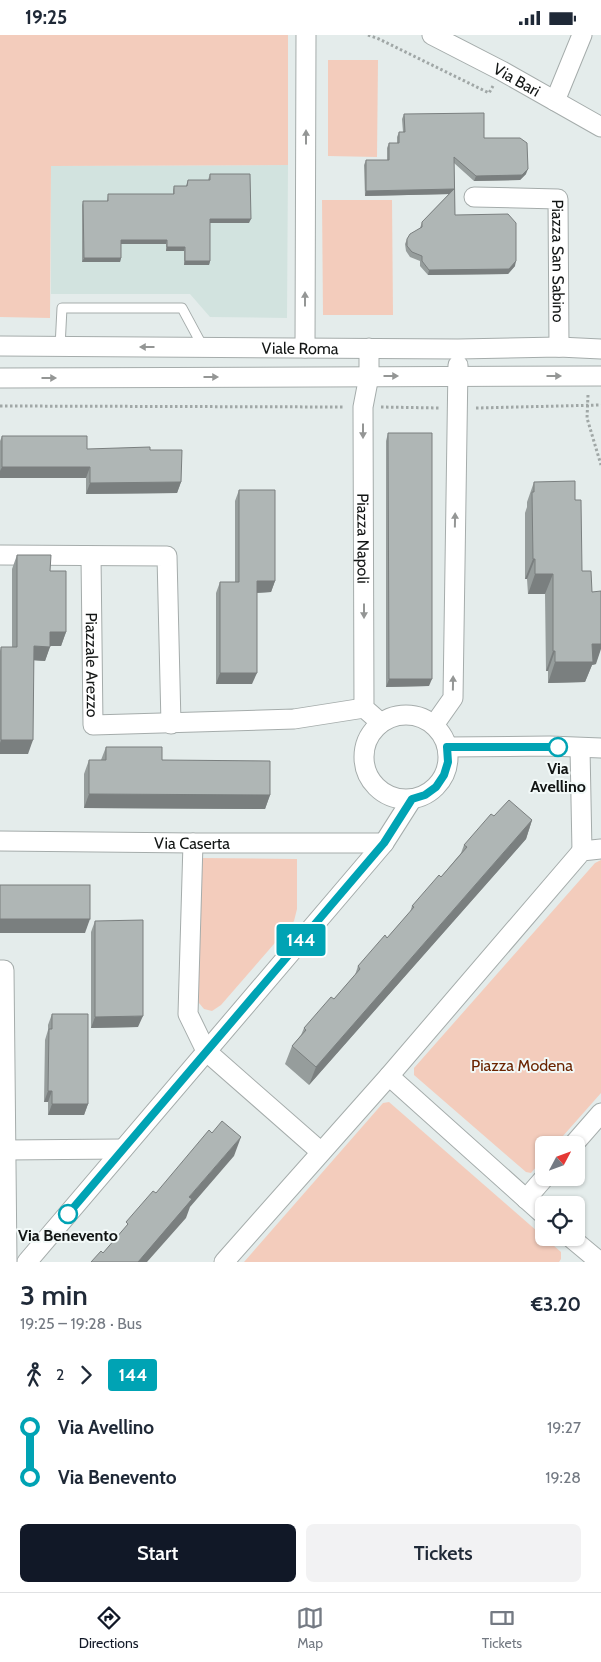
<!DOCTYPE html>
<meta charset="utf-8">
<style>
body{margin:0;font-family:Cabin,sans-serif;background:#f2f2f3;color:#1f2937;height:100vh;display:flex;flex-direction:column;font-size:19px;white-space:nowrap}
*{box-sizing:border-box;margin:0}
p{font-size:16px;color:#747a83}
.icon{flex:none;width:28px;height:28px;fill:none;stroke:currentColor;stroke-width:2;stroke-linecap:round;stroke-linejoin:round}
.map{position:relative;height:1227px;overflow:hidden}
.panel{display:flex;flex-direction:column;background:#fff;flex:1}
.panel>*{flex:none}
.badge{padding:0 10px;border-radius:4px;font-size:18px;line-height:32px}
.needle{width:32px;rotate:49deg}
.controls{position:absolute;left:535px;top:1101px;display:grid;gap:10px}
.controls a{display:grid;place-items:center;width:50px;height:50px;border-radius:8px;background:#fff;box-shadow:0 1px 4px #0004;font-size:25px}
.map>.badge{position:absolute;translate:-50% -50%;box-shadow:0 0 0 2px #fff}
.legs{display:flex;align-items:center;gap:8px;height:55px;padding:0 20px;font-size:16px}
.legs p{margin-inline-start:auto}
.headline{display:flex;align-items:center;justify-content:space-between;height:85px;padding:0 20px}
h1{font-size:28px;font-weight:600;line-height:38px}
.action{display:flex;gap:10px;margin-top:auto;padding:10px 20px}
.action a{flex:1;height:58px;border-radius:8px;background:#111827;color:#fff;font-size:20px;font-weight:600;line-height:58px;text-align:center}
.action a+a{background:#f2f2f3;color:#1f2937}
ul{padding:0 20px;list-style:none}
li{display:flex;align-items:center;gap:18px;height:50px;font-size:19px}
li i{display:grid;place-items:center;width:8px;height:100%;margin:0 6px;background:currentColor}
li i::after{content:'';width:12px;height:12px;margin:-6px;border:4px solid;border-radius:50%;background:#fff}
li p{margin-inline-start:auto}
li:first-child i{background:linear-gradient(#0000 50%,currentColor 0)}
li:last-child i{background:linear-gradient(currentColor 50%,#0000 0)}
.status{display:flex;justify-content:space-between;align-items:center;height:35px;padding:0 25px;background:#fff;direction:ltr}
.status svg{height:14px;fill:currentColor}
.tab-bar{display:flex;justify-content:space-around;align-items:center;height:70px;border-top:1px solid #e0e1e3;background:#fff;font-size:14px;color:#747a83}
.tab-bar a{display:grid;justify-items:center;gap:2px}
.tab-bar .active{color:#111827}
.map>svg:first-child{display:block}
.built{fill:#d2e3df}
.green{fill:#f3ccbc}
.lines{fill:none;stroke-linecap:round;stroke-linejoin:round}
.service-casing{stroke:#a5acab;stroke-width:11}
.minor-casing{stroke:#a5acab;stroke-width:21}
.path{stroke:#a0a7a6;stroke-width:3;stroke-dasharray:2.5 2.5;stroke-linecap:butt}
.service{stroke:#fff;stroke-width:9}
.minor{stroke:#fff;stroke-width:19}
.wall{fill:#969d9c}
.shaded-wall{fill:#7a7f7f}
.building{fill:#afb6b5;stroke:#7a7f7f}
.oneway{fill:#949695}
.line-1-casing{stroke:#fff;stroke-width:11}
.line-1{stroke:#00a3b4;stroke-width:8}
.stop-1-dot{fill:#fff;stroke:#00a3b4;stroke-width:2.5}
.labels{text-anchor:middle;stroke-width:4;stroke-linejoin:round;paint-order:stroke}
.street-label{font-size:16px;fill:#121514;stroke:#f2f9f8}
.stop-label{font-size:16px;font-weight:bold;fill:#121514;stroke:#f2f9f8}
.park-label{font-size:16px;fill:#6a2400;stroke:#f2f9f8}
</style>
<div class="status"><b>19:25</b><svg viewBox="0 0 49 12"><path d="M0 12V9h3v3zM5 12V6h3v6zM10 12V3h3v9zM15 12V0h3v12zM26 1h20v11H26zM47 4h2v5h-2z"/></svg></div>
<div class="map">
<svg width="601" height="1227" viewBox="0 0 601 1227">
<rect width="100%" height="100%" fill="#e4eceb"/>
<polygon class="built" points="288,130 287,283 210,282 190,259 51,259 51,131"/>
<g class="green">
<polygon points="0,0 288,0 288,130 51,131 50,283 0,282"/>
<polygon points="328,25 378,25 377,122 328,121"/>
<polygon points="322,165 392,165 393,280 323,280"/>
<polygon points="199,823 297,824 297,874 294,886 221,970 212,976 204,974 199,968"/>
<polygon points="601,825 601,1058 555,1110 544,1110 544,1123 531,1138 526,1137 414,1040 414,1033 595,828"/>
<polygon points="389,1067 561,1217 561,1224 559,1227 244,1227 383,1068"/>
</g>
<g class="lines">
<g class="service-casing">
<polyline id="service" points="60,312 62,273 182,273 203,312"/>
</g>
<g class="minor-casing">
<g id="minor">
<path id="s1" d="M432 0 502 36 601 92"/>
<polyline points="555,66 582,0"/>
<path id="s2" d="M474 162 558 164 559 312"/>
<path id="s3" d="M0 311 458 314 559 312 601 314"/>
<polyline points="305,313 306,0"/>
<path id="s4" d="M369 313V341L363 372 364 673 381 688"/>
<polyline points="0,343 601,341"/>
<polyline points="0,520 167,521 171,689"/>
<path id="s5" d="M91 521 93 690 294 684 364 673"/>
<circle cx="406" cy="722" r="42"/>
<polyline points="434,690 453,663 458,330"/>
<polyline points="447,712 550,711 601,713"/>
<polyline points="580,713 582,816"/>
<path id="s6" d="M0 806 193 808H384"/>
<polyline points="193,808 188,979 206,1016 321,1117"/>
<polyline points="0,935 4,935 7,1227"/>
<polyline points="389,1041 544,1180"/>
<polyline points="573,1110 601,1078"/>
<polyline points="6,1115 123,1114"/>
<polyline points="526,1164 545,1142"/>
<polyline points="570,1202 600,1227"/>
<polyline points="27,1227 384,808 412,764"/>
<polyline points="224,1227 389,1041 582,816 601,814"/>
</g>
</g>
<g class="path">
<polyline points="368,0 379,4 489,58 493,51"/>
<polyline points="588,360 587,383 601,430"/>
<polyline points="0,371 344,372"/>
<polyline points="381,372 439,373"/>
<polyline points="476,373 601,370"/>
</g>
<use href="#service" class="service"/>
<use href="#minor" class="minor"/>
</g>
<g class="wall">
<polygon points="404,79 484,103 526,139 520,145 474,146 454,128 455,180 515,231 508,239 428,240 420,231 420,226 410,222 406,216 405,209 407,204 420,193 422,187 449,159 365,161 364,130 366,125 387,125 387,113 389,108 397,108 397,102 399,97 403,97 402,84"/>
<polygon points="210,139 249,188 210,188 210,226 209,230 184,230 184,216 166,216 166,209 121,209 121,223 120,227 82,227 82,170 83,166 107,166 108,159 173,159 173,155 174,151 186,151 188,145 208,145"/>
<polygon points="388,398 429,651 386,652 386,406"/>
<polygon points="2,401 87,414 150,415 181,447 177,458 86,459 86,443 0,443 0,406"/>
<polygon points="534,447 575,465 582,536 592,557 596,629 592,630 585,647 548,648 548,636 546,636 545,559 528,559 527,544 525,544 525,478 527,472 527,467"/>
<polygon points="239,455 275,546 271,557 257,558 252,649 216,649 216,558 220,547 235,547 235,466"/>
<polygon points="17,520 50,536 66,597 61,611 50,611 45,626 34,625 28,719 0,719 0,616 1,612 12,612 12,534"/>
<polygon points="106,712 162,725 270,760 265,774 84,773 84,739 89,725 101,725"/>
<polygon points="494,781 532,785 526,804 309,1050 285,1029 292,1011 301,1000 304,993 334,964 355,940 358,931 387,903 410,877 412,871 441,842 461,818 464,810"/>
<polygon points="95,886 138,992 91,993 91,897"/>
<polygon points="52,979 88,1069 84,1080 48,1080 48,1067 44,1067 45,1005 48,995 48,990"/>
</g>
<g class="shaded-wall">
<polygon points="528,134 526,139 520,145 474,146 476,141"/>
<polygon points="454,154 452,159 365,161 366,156"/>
<polygon points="210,184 251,184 249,188 209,188"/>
<polygon points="121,205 167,205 166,209 120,209"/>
<polygon points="167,212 185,212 184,216 166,216"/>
<polygon points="84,223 121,223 120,227 82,227"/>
<polygon points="185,226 210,226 209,230 184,230"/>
<polygon points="516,226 515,231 508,239 428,240 429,235"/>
<polygon points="2,432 90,432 86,443 0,443 0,436"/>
<polygon points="181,447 177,458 86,459 90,448"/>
<polygon points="533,524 535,524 527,544 525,544"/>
<polygon points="535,539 553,539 545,559 528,559"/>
<polygon points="257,546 275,546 271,557 253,558"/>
<polygon points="50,597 66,597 61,611 45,611"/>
<polygon points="592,609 601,609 601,614 596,629 592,630 585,647 548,648 555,627"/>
<polygon points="34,611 50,612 45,626 29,625"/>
<polygon points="553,616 555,616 548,636 546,636"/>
<polygon points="220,638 257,638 252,649 216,649"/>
<polygon points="389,644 432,644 429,651 386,652"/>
<polygon points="1,705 33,705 28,719 0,719 0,708"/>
<polygon points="89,759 270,760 265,774 84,773"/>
<polygon points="532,785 526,804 309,1050 316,1032"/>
<polygon points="0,884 90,884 85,898 0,898"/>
<polygon points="143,981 138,992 91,993 95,982"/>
<polygon points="48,1056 52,1056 48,1067 44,1067"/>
<polygon points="52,1069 88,1069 84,1080 48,1080"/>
<polygon points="241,1102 234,1121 190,1172 186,1183 147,1227 138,1227 189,1162"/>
</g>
<g class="building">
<polygon points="484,78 484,103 520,103 527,108 528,134 522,140 476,141 454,122 455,180 508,179 516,188 516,226 509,234 429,235 422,226 422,221 412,217 407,211 407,204 410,199 422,192 422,187 454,154 366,156 366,125 389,125 389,108 399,108 399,97 405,97 404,79"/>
<polygon points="210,139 250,139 251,184 210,184 210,226 185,226 185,212 167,212 167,205 121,205 121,223 84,223 83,166 108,166 108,159 174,159 174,151 187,151 188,145 210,145"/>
<polygon points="388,398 432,398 432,644 389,644"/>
<polygon points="2,401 87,401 87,414 150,412 150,415 182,415 181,447 90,448 90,432 2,432"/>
<polygon points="575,446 575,465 581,465 582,536 591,536 592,557 601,556 601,609 592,609 593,627 555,627 555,616 553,616 553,539 535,539 535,524 533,524 532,457 534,457 534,447"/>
<polygon points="239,455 275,455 275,546 257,546 257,638 220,638 220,547 239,547"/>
<polygon points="17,520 51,520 50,536 66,536 66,597 50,597 50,612 34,611 33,705 1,705 1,612 17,612"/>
<polygon points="106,712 162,712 162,725 270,726 270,760 89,759 89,725 106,725"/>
<polygon points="509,765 532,785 316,1032 292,1011 306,995 304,993 331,962 334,964 360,934 358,931 385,900 387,903 414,872 412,871 439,840 441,842 467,812 464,810 491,779 494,781"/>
<rect x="0" y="850" width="90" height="34"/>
<polygon points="143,885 143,981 95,982 95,886"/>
<polygon points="52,979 88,979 88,1069 52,1069 52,1056 48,1056 49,994 52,994"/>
<polygon points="222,1086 241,1102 189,1162 192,1164 138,1227 91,1227 101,1216 103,1218 128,1189 126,1187 153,1156 156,1158 209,1095 212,1098"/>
</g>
<defs><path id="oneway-solid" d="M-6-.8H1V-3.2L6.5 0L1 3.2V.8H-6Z" transform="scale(1.25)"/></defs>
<g class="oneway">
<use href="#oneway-solid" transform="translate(306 102) rotate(-90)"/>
<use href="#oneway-solid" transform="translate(305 264) rotate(-90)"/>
<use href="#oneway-solid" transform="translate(147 312) rotate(-180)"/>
<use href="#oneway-solid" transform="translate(391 341)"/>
<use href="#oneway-solid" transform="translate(554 341)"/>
<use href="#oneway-solid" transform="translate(211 342)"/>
<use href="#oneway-solid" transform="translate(49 343)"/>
<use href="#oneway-solid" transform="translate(363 396) rotate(90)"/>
<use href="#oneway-solid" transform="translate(455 485) rotate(-89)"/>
<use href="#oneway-solid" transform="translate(364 576) rotate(90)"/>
<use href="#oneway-solid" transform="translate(453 648) rotate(-89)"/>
</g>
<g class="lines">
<g class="line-1-casing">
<polyline id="line-1" points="68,1179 384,808 412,764 425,760 436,752 444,740 448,727 447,712 558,712"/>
</g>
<use href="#line-1" class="line-1"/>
</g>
<g class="stop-1-dot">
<circle cx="558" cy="712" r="9"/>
<circle cx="68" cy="1179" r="9"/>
</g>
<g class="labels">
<g class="street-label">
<text dy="6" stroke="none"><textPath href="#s1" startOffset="96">Via Bari</textPath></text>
<text dy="6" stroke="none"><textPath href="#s2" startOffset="146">Piazza San Sabino</textPath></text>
<text dy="6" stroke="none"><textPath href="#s3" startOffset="300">Viale Roma</textPath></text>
<text dy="6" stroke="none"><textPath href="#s4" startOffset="191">Piazza Napoli</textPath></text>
<text dy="6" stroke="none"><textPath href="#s5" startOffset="109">Piazzale Arezzo</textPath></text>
<text dy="6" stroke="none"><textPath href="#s6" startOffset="192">Via Caserta</textPath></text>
</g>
<g class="stop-label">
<text x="558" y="739">Via<tspan x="558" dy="18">Avellino</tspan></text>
<text x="68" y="1206">Via Benevento</text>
</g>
<g class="park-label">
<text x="522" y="1036">Piazza Modena</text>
</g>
</g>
</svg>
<div class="controls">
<a><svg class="needle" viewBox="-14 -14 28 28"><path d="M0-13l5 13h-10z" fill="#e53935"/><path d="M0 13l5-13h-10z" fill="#747a83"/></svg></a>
<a><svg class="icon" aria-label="locate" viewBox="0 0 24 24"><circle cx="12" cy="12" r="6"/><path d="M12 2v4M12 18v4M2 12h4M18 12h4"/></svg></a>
</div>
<b class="badge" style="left:301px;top:905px;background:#00a3b4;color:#fff">144</b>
</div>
<section class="panel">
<div class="headline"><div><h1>3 min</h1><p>19:25 – 19:28 · Bus</p></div><b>€3.20</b></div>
<div class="legs"><svg class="icon" aria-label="walk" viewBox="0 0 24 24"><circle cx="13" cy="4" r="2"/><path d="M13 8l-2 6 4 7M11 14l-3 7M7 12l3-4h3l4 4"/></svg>2<svg class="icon" aria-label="forward" viewBox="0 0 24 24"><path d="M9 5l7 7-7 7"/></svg><b class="badge" style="background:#00a3b4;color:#fff">144</b></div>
<ul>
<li><i style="color:#00a3b4"></i><b>Via Avellino</b><p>19:27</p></li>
<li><i style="color:#00a3b4"></i><b>Via Benevento</b><p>19:28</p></li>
</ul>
<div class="action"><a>Start</a><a>Tickets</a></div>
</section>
<nav class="tab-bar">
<a class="active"><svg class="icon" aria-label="directions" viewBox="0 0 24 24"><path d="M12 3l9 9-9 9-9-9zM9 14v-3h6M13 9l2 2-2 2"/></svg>Directions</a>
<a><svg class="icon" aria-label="map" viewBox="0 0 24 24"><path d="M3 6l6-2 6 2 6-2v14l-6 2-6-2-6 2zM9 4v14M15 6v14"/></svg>Map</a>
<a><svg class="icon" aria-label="tickets" viewBox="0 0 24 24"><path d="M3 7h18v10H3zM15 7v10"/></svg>Tickets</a>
</nav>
